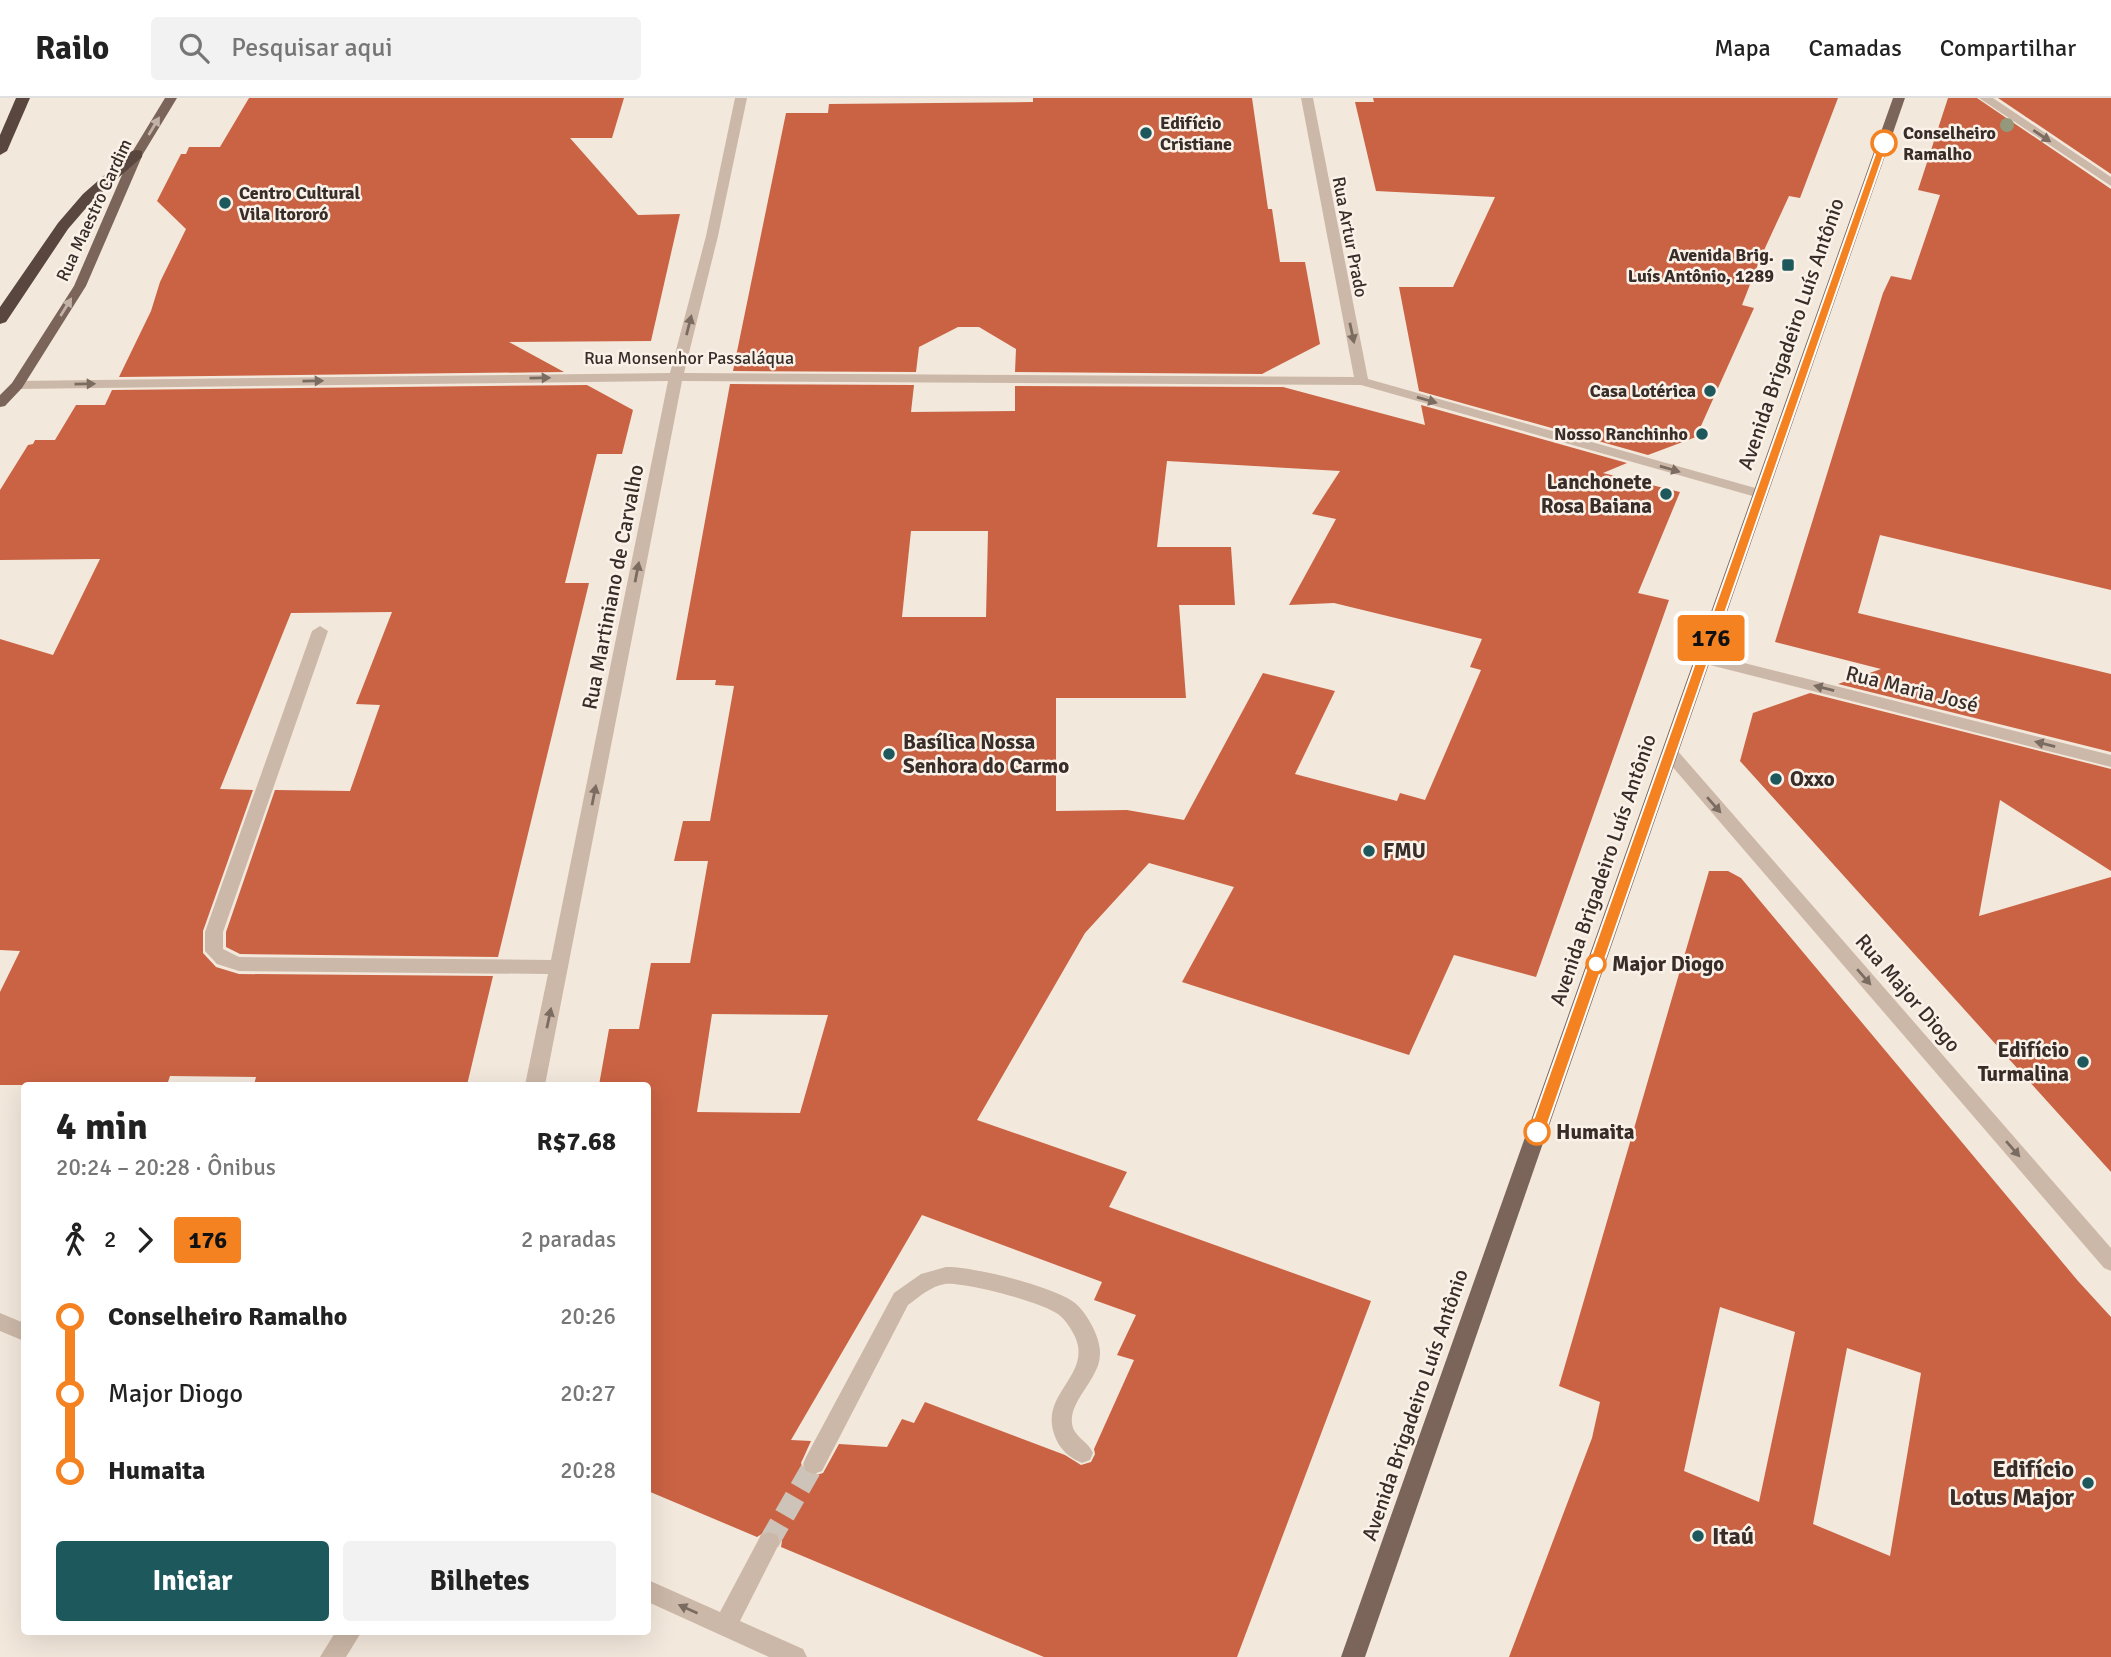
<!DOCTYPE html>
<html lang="pt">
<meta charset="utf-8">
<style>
body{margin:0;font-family:Signika,sans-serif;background:#f2f2f2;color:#222;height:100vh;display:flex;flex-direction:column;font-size:26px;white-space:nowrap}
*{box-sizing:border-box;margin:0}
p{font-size:23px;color:#767676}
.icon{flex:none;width:38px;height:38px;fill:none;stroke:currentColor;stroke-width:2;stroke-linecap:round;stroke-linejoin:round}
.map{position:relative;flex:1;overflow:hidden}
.side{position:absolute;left:21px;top:984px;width:630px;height:553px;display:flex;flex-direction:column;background:#fff;border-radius:7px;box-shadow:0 7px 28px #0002}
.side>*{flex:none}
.badge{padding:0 14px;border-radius:5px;font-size:24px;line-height:46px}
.map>.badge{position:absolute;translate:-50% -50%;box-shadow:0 0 0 4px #fff}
.legs{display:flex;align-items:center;gap:10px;height:77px;padding:0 35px;font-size:23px}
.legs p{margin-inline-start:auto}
.head{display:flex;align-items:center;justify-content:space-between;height:119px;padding:0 35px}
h1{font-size:38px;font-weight:700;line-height:52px}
.action{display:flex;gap:14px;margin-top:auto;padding:14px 35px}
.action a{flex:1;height:80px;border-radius:7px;background:#1c585c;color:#fff;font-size:28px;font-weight:700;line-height:80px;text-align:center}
.action a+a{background:#f2f2f2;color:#222}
ul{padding:0 35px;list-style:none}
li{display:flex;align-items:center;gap:24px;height:77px;font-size:26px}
li i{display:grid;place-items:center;width:10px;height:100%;margin:0 9px;background:currentColor}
li i::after{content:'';width:18px;height:18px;margin:-9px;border:5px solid;border-radius:50%;background:#fff}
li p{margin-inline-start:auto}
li:first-child i{background:linear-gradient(#0000 50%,currentColor 0)}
li:last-child i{background:linear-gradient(currentColor 50%,#0000 0)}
header{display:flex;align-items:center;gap:42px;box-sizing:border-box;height:98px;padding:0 35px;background:#fff;border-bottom:2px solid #e0e0e0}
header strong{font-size:33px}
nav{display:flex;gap:38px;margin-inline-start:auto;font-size:24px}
.search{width:490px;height:63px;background:#f2f2f2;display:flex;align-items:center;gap:18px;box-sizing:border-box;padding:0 24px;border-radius:7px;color:#767676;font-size:26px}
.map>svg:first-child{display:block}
.building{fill:#ca6343;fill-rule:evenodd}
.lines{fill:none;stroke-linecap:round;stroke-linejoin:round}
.minor-tunnel{stroke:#cec3b8;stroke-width:21;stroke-dasharray:21 10;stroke-linecap:butt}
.minor{fill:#ccb8a8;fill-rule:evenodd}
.major{fill:#7b6459;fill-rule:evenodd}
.highway{fill:#59473f;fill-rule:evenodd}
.tree{fill:#94997b}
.oneway{fill:#c1b2a8}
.oneway2{fill:#7b6c62}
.line-1{fill:#f58220;stroke:#fff;stroke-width:2}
.poi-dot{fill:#1c585c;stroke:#faf2e9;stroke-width:2.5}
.stop-1-dot{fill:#fff;stroke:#f58220;stroke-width:3.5}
.labels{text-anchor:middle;stroke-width:5;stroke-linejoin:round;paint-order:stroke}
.far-poi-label{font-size:18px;font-weight:bold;fill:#382d28;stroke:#faf2e9;text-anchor:end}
.far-stop-label{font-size:18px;font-weight:bold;fill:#382d28;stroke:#faf2e9;text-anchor:start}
.far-street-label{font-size:18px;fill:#382d28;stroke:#faf2e9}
.street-label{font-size:21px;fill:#382d28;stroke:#faf2e9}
.poi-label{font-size:21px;font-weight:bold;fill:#382d28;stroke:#faf2e9;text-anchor:start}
.stop-label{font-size:21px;font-weight:bold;fill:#382d28;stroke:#faf2e9;text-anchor:start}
.near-poi-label{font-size:24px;font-weight:bold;fill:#382d28;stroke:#faf2e9;text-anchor:end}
</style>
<header>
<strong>Railo</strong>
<div class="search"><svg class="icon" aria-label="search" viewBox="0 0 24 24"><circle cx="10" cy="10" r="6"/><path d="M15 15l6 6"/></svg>Pesquisar aqui</div>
<nav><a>Mapa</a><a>Camadas</a><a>Compartilhar</a></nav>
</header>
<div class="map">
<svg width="2111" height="1559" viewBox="0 0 2111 1559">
<rect width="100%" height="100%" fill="#f3e8dc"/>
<g class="building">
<polygon points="249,0 624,0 612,40 570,40 638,117 680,116 651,243 509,244 564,274 119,279 151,213 160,184 186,131 157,103 181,56 186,56 189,49 220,49"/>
<polygon points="1033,0 1252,0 1268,111 1272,111 1280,164 1305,164 1320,246 1262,276 1015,274 1016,251 979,229 958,229 919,249 916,274 733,273 786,15 828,15 829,6 1033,4"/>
<polygon points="1373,0 1838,0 1800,100 1789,98 1760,161 1742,207 1754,210 1696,339 1648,357 1419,293 1399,189 1453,189 1495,99 1376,93 1355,4 1374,4"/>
<polygon points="1948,0 1977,0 2111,91 2111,492 1880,437 1858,515 2111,576 2111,654 1838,586 1881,571 1775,544 1883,195 1891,178 1911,182 1940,97 1918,92"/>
<polygon points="1998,0 2111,0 2111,76"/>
<path d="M730 286 914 287 911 314 1015 313V288L1283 289 1425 327 1421 307 1627 365 1603 375 1680 394 1638 495 1669 502 1536 879 1454 857 1409 957 1182 884 1234 789 1149 765 1085 835 977 1022 1127 1074 1109 1109 1371 1203 1237 1559H1044L781 1449 782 1443 778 1435 768 1432 757 1439 648 1393V987H599L609 931H639L651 865H690L708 763H674L683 723H710L734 588 715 587 716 582H676ZM1167 363 1340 373 1312 416 1336 421 1289 507 1334 505 1482 541 1470 569 1481 572 1425 702 1400 695 1397 703 1295 676 1335 593 1263 575 1184 722 1127 712 1056 713V600H1186L1179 507H1235L1231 449H1157ZM911 433H988L986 519H902ZM712 916 828 917 800 1015 697 1014ZM922 1117 1102 1184 1094 1202 1136 1217 1117 1257 1134 1262 1094 1351 1095 1356 1091 1364 1081 1367 1065 1357 925 1304 914 1325 902 1321 887 1349 839 1346 823 1375 813 1378 804 1374 801 1365 811 1343 791 1342Z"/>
<polygon points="587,287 633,312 622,356 597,356 565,485 589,485 498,859 240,856 226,849 226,834 275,692 350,693 380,607 356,606 392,514 291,515 220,691 253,692 203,833 203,855 216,869 239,876 493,878 467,987 254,987 256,979 170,978 167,987 0,987 0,894 20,853 0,852 0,541 53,557 100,461 0,462 0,392 28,347 33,346 35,342 55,342 76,307 105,307 112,292"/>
<polygon points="1810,595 2111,671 2111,773 2000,702 1979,818 2111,779 2111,1074 1740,663 1753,615"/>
<path d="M1709 773H1728L1741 780 2078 1183 2111 1219V1559H1509L1592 1340 1600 1304 1559 1288ZM1720 1209 1795 1234 1759 1404 1684 1373ZM1847 1250 1921 1275 1890 1458 1813 1426Z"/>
</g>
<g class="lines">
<polyline class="minor-tunnel" points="769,1444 814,1366"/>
<g class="minor">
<polygon points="735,0 747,0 718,138 684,275 1354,279 1301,0 1313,0 1368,281 1766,393 1768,396 1761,400 1756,399 1361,287 682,283 545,987 525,987 548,876 239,873 217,866 205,853 205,834 312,533 320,528 328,533 223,834 223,851 239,859 551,862 668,283 17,291 10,287 17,283 670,275 706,138"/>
<polygon points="1979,0 1993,0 2111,79 2111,88"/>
<polygon points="1704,555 2111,657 2111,669 1698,564 1696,560 1698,556"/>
<polygon points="1670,649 1676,651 2111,1150 2111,1173 2104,1170 1664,659 1662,655"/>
<path d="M946 1169C972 1168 1055 1189 1075 1205 1087 1215 1101 1240 1100 1256 1100 1282 1065 1305 1073 1330 1077 1340 1089 1345 1093 1355L1090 1362 1082 1365C1072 1361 1063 1354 1058 1345 1033 1298 1091 1281 1076 1241 1072 1232 1066 1222 1058 1216 1041 1204 965 1184 945 1186 931 1188 919 1199 908 1207L822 1373 814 1376 806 1373 803 1366 806 1359 894 1195 921 1176Z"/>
<polygon points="0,1215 24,1225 24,1243 0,1233"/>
<polygon points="769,1434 777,1437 780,1444 740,1523 803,1551 807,1559 769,1559 648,1504 648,1482 720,1514 761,1437"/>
<polygon points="336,1533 362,1533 346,1559 320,1559"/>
</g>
<g class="major">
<polygon points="165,0 177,0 143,56 86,188 22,290 5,308 0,309 0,297 12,285 74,188 131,56"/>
<polygon points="1893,0 1905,0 1365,1559 1341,1559"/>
</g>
<g class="highway">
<polygon points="16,0 30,0 7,53 0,57 0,37"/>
<polygon points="137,52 142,53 142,59 93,102 68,131 6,224 0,226 0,209 58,125 83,96 132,53"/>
</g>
</g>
<circle class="tree" cx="2007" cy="27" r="7"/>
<defs><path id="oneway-solid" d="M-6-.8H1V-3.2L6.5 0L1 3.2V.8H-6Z" transform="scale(1.75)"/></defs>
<g class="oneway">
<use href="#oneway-solid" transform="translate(154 28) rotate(-59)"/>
<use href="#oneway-solid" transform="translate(66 209) rotate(-58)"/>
</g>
<g class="oneway2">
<use href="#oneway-solid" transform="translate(2042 38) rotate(34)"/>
<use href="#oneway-solid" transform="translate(689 227) rotate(-76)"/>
<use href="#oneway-solid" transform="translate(1352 235) rotate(78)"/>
<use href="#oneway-solid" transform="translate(540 280) rotate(-1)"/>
<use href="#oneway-solid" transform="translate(313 283) rotate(-1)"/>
<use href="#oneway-solid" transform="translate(85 286) rotate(-1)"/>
<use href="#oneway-solid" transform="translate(1427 302) rotate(16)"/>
<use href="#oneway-solid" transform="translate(1670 371) rotate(16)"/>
<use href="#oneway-solid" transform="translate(637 474) rotate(-79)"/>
<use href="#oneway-solid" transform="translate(1824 590) rotate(-166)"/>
<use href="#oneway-solid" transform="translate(2045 646) rotate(-166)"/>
<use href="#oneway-solid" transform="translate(594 697) rotate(-79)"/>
<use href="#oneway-solid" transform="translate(1714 707) rotate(49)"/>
<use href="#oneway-solid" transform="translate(1864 879) rotate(49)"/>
<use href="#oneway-solid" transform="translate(549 920) rotate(-78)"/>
<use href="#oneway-solid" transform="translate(2013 1051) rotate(49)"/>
<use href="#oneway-solid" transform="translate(688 1511) rotate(-156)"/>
</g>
<polygon class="line-1" points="1884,42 1888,45 1545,1034 1542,1038 1532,1038 1529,1034 1879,45"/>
<g class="poi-dot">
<circle cx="1146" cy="35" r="7"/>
<circle cx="225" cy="105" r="7"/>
<rect x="1781" y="160" width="14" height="14" rx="3.5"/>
<circle cx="1710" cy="293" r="7"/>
<circle cx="1702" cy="336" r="7"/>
<circle cx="1666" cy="396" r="7"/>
<circle cx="889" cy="656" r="7"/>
<circle cx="1776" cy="681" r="7"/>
<circle cx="1369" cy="753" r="7"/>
<circle cx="2083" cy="964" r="7"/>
<circle cx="2088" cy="1385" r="7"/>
<circle cx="1698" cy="1438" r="7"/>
</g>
<g class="stop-1-dot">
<circle cx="1884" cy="45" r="12"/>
<circle cx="1596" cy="866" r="9"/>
<circle cx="1537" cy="1034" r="12"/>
</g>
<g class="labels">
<g class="far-poi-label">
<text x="1160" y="31" text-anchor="start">Edifício<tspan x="1160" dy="21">Cristiane</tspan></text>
<text x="239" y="101" text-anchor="start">Centro Cultural<tspan x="239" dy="21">Vila Itororó</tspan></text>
<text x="1774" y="163">Avenida Brig.<tspan x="1774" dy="21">Luís Antônio, 1289</tspan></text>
<text x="1696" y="299">Casa Lotérica</text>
<text x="1688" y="342">Nosso Ranchinho</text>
</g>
<g class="far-stop-label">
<text x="1903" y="41">Conselheiro<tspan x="1903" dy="21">Ramalho</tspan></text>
</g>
<g class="far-street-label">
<text transform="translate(94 112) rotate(-65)" y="6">Rua Maestro Cardim</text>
<text transform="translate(1350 139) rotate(79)" y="6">Rua Artur Prado</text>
<text x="689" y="266">Rua Monsenhor Passaláqua</text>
</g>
<g class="street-label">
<text transform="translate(1791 236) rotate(-71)" y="7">Avenida Brigadeiro Luís Antônio</text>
<text transform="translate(613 489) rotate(-79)" y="7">Rua Martiniano de Carvalho</text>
<text transform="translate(1912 591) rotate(14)" y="7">Rua Maria José</text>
<text transform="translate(1603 772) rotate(-71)" y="7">Avenida Brigadeiro Luís Antônio</text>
<text transform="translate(1908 895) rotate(49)" y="7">Rua Major Diogo</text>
<text transform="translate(1415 1307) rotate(-71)" y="7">Avenida Brigadeiro Luís Antônio</text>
</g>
<g class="poi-label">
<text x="1652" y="391" text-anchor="end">Lanchonete<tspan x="1652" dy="24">Rosa Baiana</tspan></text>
<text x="903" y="651">Basílica Nossa<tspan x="903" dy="24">Senhora do Carmo</tspan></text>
<text x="1790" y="688">Oxxo</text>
<text x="1383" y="760">FMU</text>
<text x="2069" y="959" text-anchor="end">Edifício<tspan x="2069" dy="24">Turmalina</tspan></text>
</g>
<g class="stop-label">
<text x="1612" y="873">Major Diogo</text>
<text x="1556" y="1041">Humaita</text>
</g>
<g class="near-poi-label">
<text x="2074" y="1379">Edifício<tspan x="2074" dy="28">Lotus Major</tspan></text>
<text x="1712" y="1446" text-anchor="start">Itaú</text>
</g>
</g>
</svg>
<b class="badge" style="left:1711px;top:540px;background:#f58220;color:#111">176</b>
<section class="side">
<div class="head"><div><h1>4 min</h1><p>20:24 – 20:28 · Ônibus</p></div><b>R$7.68</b></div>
<div class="legs"><svg class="icon" aria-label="walk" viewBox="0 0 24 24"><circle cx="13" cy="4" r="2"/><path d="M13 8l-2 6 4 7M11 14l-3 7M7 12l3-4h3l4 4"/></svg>2<svg class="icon" aria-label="forward" viewBox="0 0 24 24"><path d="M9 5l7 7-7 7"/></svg><b class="badge" style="background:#f58220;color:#111">176</b><p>2 paradas</p></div>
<ul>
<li><i style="color:#f58220"></i><b>Conselheiro Ramalho</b><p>20:26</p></li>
<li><i style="color:#f58220"></i><span>Major Diogo</span><p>20:27</p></li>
<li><i style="color:#f58220"></i><b>Humaita</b><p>20:28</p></li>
</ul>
<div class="action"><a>Iniciar</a><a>Bilhetes</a></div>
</section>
</div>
